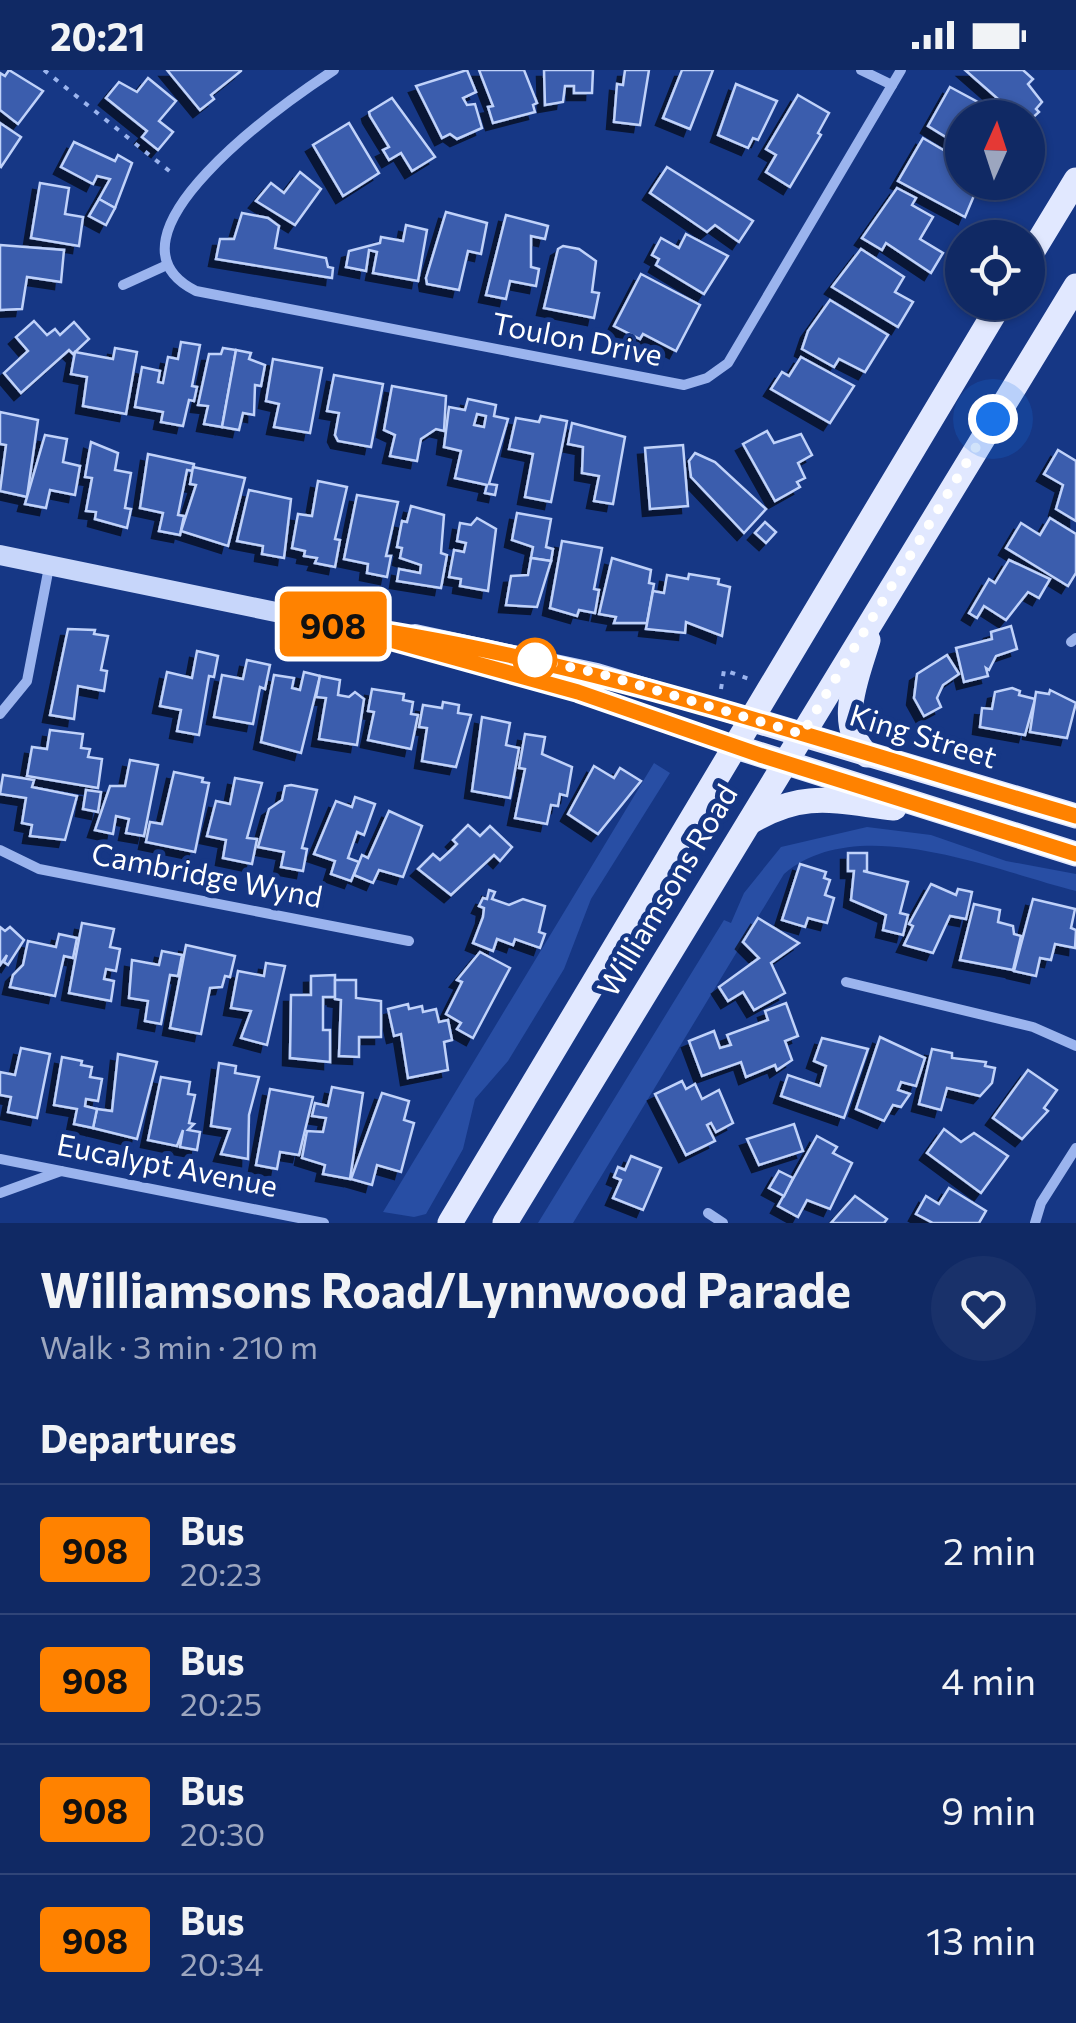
<!DOCTYPE html>
<meta charset="utf-8">
<style>
body{margin:0;font-family:Commissioner,sans-serif;background:#19316a;color:#f1f3f6;height:100vh;display:flex;flex-direction:column;font-size:38px;white-space:nowrap}
*{box-sizing:border-box;margin:0}
p{font-size:32px;color:#9ca6bf}
.icon{flex:none;width:55px;height:55px;fill:none;stroke:currentColor;stroke-width:2;stroke-linecap:round;stroke-linejoin:round}
.map{position:relative;height:1153px;overflow:hidden}
.side{display:flex;flex-direction:column;background:#102964;flex:1}
.side>*{flex:none}
.badge{padding:0 20px;border-radius:8px;font-size:35px;line-height:65px}
.needle{width:65px;rotate:3deg}
.fabs{position:absolute;left:945px;top:30px;display:grid;gap:20px}
.fabs a{display:grid;place-items:center;width:100px;height:100px;border-radius:50%;background:#102964;box-shadow:0 2px 8px #0004,0 0 0 2px #304578;font-size:50px}
.you{position:absolute;width:50px;height:50px;margin:-25px;border:8px solid #fff;border-radius:50%;background:#1a73e8;box-shadow:0 0 0 15px #1a73e833}
.map>.badge{position:absolute;translate:-50% -50%;box-shadow:0 0 0 5px #fff}
h2{padding:0 40px;font-size:38px;line-height:90px}
.round{display:grid;place-items:center;flex:none;width:105px;height:105px;border-radius:52px;background:#19316a}
.overview{display:flex;align-items:center;justify-content:space-between;height:170px;padding:0 40px}
h1{font-size:48px;font-weight:700;line-height:75px}
ul{padding:0;list-style:none}
li{display:flex;align-items:center;gap:30px;height:130px;padding:0 40px;border-top:2px solid #304578}
li div{flex:1}
li b{display:block;font-size:38px}
li em{font-style:normal}
li .badge{min-width:110px;font-weight:700;text-align:center}
.status{display:flex;justify-content:space-between;align-items:center;height:70px;padding:0 50px;background:#102964;direction:ltr}
.status svg{height:28px;fill:currentColor}
.map>svg:first-child{display:block}
.green{fill:#284ea4}
.building{fill:#3a5dad;stroke:#c0d2fa;stroke-width:2.5;fill-rule:evenodd;filter:url(#shadow)}
.lines{fill:none;stroke-linecap:round;stroke-linejoin:round}
.path{stroke:#9bb4ee;stroke-width:4;stroke-dasharray:5 8;stroke-linecap:butt}
.street{stroke:#9bb4ee;stroke-width:10}
.secondary{stroke:#c7d6fa;stroke-width:20}
.primary{stroke:#e1e8ff;stroke-width:25}
.line-casing{stroke:#fff;stroke-width:22}
.line{stroke:#ff8200;stroke-width:15}
.walk{stroke:#fff;stroke-width:10;stroke-dasharray:0 18}
.stop-dot{fill:#fff;stroke:#ff8200;stroke-width:5}
.labels{text-anchor:middle;stroke-width:10;stroke-linejoin:round;paint-order:stroke}
.street-label{font-size:30px;fill:#fff;stroke:#163785}
</style>
<div class="status"><b>20:21</b><svg viewBox="0 0 49 12"><path d="M0 12V9h3v3zM5 12V6h3v6zM10 12V3h3v9zM15 12V0h3v12zM26 1h20v11H26zM47 4h2v5h-2z"/></svg></div>
<div class="map">
<svg width="1076" height="1153" viewBox="0 0 1076 1153">
<defs>
<filter id="shadow"><feDropShadow dx="-7" dy="7" stdDeviation="0" flood-color="#0009"/></filter>
</defs>
<rect width="100%" height="100%" fill="#163785"/>
<g class="green">
<polygon points="654,693 670,703 591,829 564,899 508,991 475,1029 463,1079 426,1144 414,1147 383,1142"/>
<path d="M867 757 931 765 1006 791 1076 804V821C993 800 857 741 784 804L573 1153H538L724 850 731 853 744 823 781 777Z"/>
</g>
<g class="building">
<polygon points="9,0 43,21 18,54 0,40 0,3 5,6"/>
<polygon points="167,0 241,0 241,1 211,25 214,29 200,40"/>
<polygon points="467,0 476,22 463,28 467,35 475,34 482,58 457,69 450,64 442,68 416,16"/>
<polygon points="479,0 524,0 537,33 533,35 535,42 493,53 488,37 493,36"/>
<polygon points="544,0 593,0 592,23 574,23 574,16 565,16 563,32 545,35"/>
<polygon points="625,0 649,0 640,55 614,52 617,14 623,15"/>
<polygon points="682,0 713,0 690,59 663,48"/>
<polygon points="965,0 1023,0 1033,9 1028,14 1042,32 1036,39 1039,42 1028,52 1028,48 1010,48 1013,42"/>
<polygon points="148,8 176,31 159,51 173,62 158,80 142,67 147,61 106,28 119,12 137,22"/>
<polygon points="736,14 777,31 758,70 753,68 748,78 718,65"/>
<polygon points="950,17 987,37 984,48 962,48 962,77 928,56"/>
<polygon points="798,25 829,43 818,63 821,65 790,117 766,102 776,85 766,79"/>
<polygon points="392,28 435,87 412,101 401,83 389,90 383,80 389,77 370,46 369,42"/>
<polygon points="0,53 21,67 1,97 0,96"/>
<polygon points="349,53 379,103 343,126 313,75"/>
<polygon points="923,68 962,91 962,112 978,116 965,147 898,111"/>
<polygon points="74,72 115,91 118,85 132,93 115,138 99,129 110,109 97,106 93,114 61,97"/>
<polygon points="667,97 753,151 739,172 715,155 707,162 650,123"/>
<polygon points="300,102 321,119 295,155 256,131 271,113 284,123"/>
<polygon points="40,113 69,118 65,144 83,147 79,176 31,168"/>
<polygon points="897,118 916,128 912,135 933,147 920,169 943,183 931,203 886,173 882,180 862,168"/>
<polygon points="99,129 115,138 106,155 89,146"/>
<polygon points="446,142 487,153 481,184 468,181 459,220 427,214 426,208"/>
<polygon points="242,143 268,148 279,156 275,178 326,188 328,197 333,198 332,208 216,189 220,169 234,169"/>
<polygon points="506,145 548,156 545,169 531,166 531,197 539,199 536,216 510,211 506,229 486,225"/>
<polygon points="406,155 427,160 418,211 373,203 377,182 369,180 366,201 346,197 349,181 380,173 381,167 403,171"/>
<polygon points="686,164 728,186 704,224 656,195 659,189 652,185 661,168 679,178"/>
<polygon points="0,175 64,180 61,212 27,207 22,239 0,240"/>
<polygon points="563,176 579,179 596,191 592,222 599,223 594,248 544,238 558,179"/>
<polygon points="861,179 904,207 895,222 913,232 898,257 832,217"/>
<polygon points="641,204 700,235 676,281 643,264 640,269 614,256"/>
<polygon points="830,230 888,265 865,302 839,289 834,297 802,279 808,261"/>
<polygon points="34,251 47,265 55,259 60,265 74,252 89,269 73,284 69,280 21,323 4,303 28,281 16,267"/>
<polygon points="181,272 200,275 192,316 197,317 194,331 189,330 183,356 161,352 163,342 135,337 142,297 160,301 158,312 163,313 168,287 178,289"/>
<polygon points="115,278 137,282 126,344 83,336 87,307 71,304 75,282 113,289"/>
<polygon points="223,278 236,280 222,357 204,354 208,336 198,335 209,284 221,284"/>
<polygon points="236,280 251,283 249,289 265,295 261,316 255,315 254,345 243,343 239,360 222,357"/>
<polygon points="801,287 854,316 830,353 771,319 782,302 789,306"/>
<polygon points="273,289 322,298 310,363 274,357 279,334 266,331"/>
<polygon points="334,305 383,314 371,377 338,371 335,365 339,343 327,341"/>
<polygon points="392,316 446,326 444,361 436,359 421,369 417,391 390,386 395,365 384,360"/>
<path d="M468 329 496 335 494 346 508 349 489 414 497 415 495 425 485 423 487 415 455 408 461 381 444 377 449 337 465 340ZM477 344 486 346 484 357 474 355Z"/>
<polygon points="0,342 38,350 27,427 0,421 6,375 0,374"/>
<polygon points="541,346 567,351 551,432 525,427 533,384 509,379 516,348 539,352"/>
<polygon points="572,353 625,367 613,434 594,431 599,406 582,403 583,377 568,374"/>
<polygon points="767,361 774,373 801,364 812,385 798,393 805,408 797,412 800,417 775,431 743,374"/>
<polygon points="45,365 67,369 63,392 80,396 75,425 50,420 46,438 25,434"/>
<polygon points="91,372 118,383 115,400 131,403 125,438 131,439 127,458 95,449 96,442 86,441 92,408 85,407"/>
<polygon points="683,375 688,436 650,439 645,378"/>
<polygon points="1058,380 1076,391 1076,451 1056,439 1063,415 1044,404"/>
<polygon points="695,383 715,392 766,439 744,463 691,407 689,391"/>
<polygon points="148,384 194,394 193,401 187,400 178,445 184,446 180,465 159,461 163,443 140,438"/>
<polygon points="193,397 245,408 228,476 181,461 196,415 190,414"/>
<polygon points="318,411 347,417 335,469 340,470 335,497 315,493 317,488 304,486 305,481 292,478 298,444 312,446"/>
<polygon points="249,420 291,429 284,488 262,484 263,476 237,471"/>
<polygon points="357,425 398,432 386,486 391,486 387,507 367,503 368,494 344,489"/>
<polygon points="411,436 444,445 441,483 447,485 441,518 397,511 399,499 420,503 421,495 400,488 402,478 397,477 402,451 407,452"/>
<polygon points="517,443 551,449 546,477 553,479 551,491 531,488 533,477 512,470"/>
<polygon points="477,448 496,459 488,521 460,516 461,509 449,507 454,480 464,482 466,473 457,471 460,453 471,455"/>
<polygon points="1050,448 1076,464 1076,503 1068,516 1006,478 1021,453 1040,465"/>
<polygon points="765,452 776,462 766,473 755,463"/>
<polygon points="562,471 602,478 594,519 599,520 595,543 579,540 577,546 550,538"/>
<polygon points="531,488 551,491 537,537 506,535 511,506 528,505"/>
<polygon points="612,488 651,500 649,513 654,514 647,553 614,553 616,547 599,544"/>
<polygon points="1009,490 1050,509 1039,528 1028,522 1006,550 984,536 977,548 969,543 989,509 995,513"/>
<polygon points="689,504 719,509 718,514 730,517 722,566 686,552 685,563 646,559 653,521 664,523 667,505 688,509"/>
<polygon points="1011,556 1017,579 996,586 989,600 986,598 988,606 964,612 956,578 992,569 991,562"/>
<polygon points="68,559 95,560 94,564 108,566 101,600 107,601 104,621 78,616 74,649 50,645"/>
<polygon points="197,581 218,586 214,607 209,606 199,665 177,661 181,640 160,636 167,602 192,608"/>
<polygon points="947,585 959,604 943,615 937,628 941,637 924,646 914,628 917,604"/>
<polygon points="247,590 270,595 265,619 260,617 253,654 214,647 222,605 243,609"/>
<polygon points="304,602 320,606 301,683 261,672 274,605 294,608 292,618 300,620"/>
<polygon points="320,606 340,610 338,625 349,627 355,622 364,629 357,675 319,669 326,628 316,627"/>
<polygon points="1012,618 1020,621 1019,625 1035,629 1025,665 980,657 982,638 992,639 995,622"/>
<polygon points="372,619 404,624 403,630 413,632 411,644 418,645 411,679 368,670 374,642 368,641"/>
<polygon points="1050,620 1076,633 1067,668 1030,662 1036,622 1049,624"/>
<polygon points="443,632 459,635 458,643 471,645 456,697 422,691 427,658 419,657 423,635 442,638"/>
<polygon points="482,647 510,653 506,675 519,678 510,728 472,721"/>
<polygon points="50,660 83,664 81,678 90,679 88,687 102,689 98,718 27,706 32,677 47,679"/>
<polygon points="525,664 545,667 542,684 572,697 567,726 560,724 558,736 551,735 547,754 515,748 525,699 519,698"/>
<polygon points="130,690 158,695 144,766 126,763 129,749 116,746 113,764 95,760 110,716 125,716"/>
<polygon points="594,696 614,708 620,698 641,711 598,764 568,744"/>
<polygon points="174,702 203,708 202,712 209,713 195,782 146,772 150,752 162,754"/>
<polygon points="3,705 34,710 32,717 77,726 65,770 30,766 32,755 22,753 26,728 0,724"/>
<polygon points="235,708 262,713 247,768 257,769 252,794 223,788 226,770 207,766 216,731 230,734"/>
<polygon points="291,715 317,720 302,778 307,779 303,801 281,797 284,782 258,777 269,739 282,730 285,716"/>
<polygon points="86,720 101,722 98,742 83,739"/>
<polygon points="355,727 375,734 364,765 357,762 348,788 359,792 351,811 331,804 335,791 314,784 336,731 352,737"/>
<polygon points="389,741 422,756 403,807 379,800 373,813 354,805 362,785 368,788"/>
<polygon points="468,755 480,766 490,756 512,777 500,791 494,785 451,825 418,799 433,784 440,790 451,780 457,774 453,770"/>
<polygon points="848,783 867,783 867,801 863,801 908,812 900,843 908,845 903,865 883,860 886,845 851,830 854,801 848,801"/>
<polygon points="800,794 826,802 824,808 830,810 825,825 834,828 827,853 808,848 805,857 782,850"/>
<polygon points="931,814 956,825 958,819 972,822 966,849 950,846 933,883 904,875 913,856 909,854"/>
<polygon points="489,820 495,822 492,829 509,835 523,829 545,836 539,862 545,864 540,878 515,869 513,875 497,869 493,881 473,873 483,847 484,838 479,836 483,828 487,829"/>
<polygon points="1033,829 1075,839 1071,858 1076,860 1075,878 1055,874 1051,890 1040,888 1036,906 1014,901"/>
<polygon points="974,834 1000,840 998,852 1013,856 1014,864 1021,866 1013,900 960,890"/>
<polygon points="758,848 799,873 771,893 785,923 754,940 743,922 728,931 719,917 759,888 743,872"/>
<polygon points="82,853 114,859 110,877 120,879 116,901 106,899 104,909 114,911 111,931 69,923"/>
<polygon points="0,857 5,861 10,857 24,870 8,895 4,892 7,885 0,895"/>
<polygon points="59,864 77,868 73,888 64,886 55,926 10,917 13,905 23,895 28,871 56,877"/>
<polygon points="186,875 235,886 230,907 225,906 222,917 210,918 201,964 170,958"/>
<polygon points="162,881 182,885 178,906 170,905 161,954 145,951 148,931 129,928 132,890 159,895"/>
<polygon points="480,882 510,898 473,968 457,959 461,953 446,944 462,912 457,910"/>
<polygon points="266,893 285,896 267,975 241,968 251,941 231,938 238,901 264,906"/>
<polygon points="335,905 335,927 323,927 323,960 330,960 330,992 290,988 291,925 311,925 311,906"/>
<polygon points="335,910 356,910 356,928 381,931 381,967 359,967 359,987 339,986 341,930 335,929"/>
<polygon points="786,933 798,966 785,971 792,990 777,1000 775,995 746,1007 741,992 702,1006 689,971 714,961 720,978 731,975 727,965 768,950 765,941"/>
<polygon points="408,934 409,939 422,936 423,942 436,939 439,952 448,950 452,970 444,972 448,1000 408,1008 401,964 394,966 388,939"/>
<polygon points="880,967 925,988 916,1016 901,1012 898,1020 910,1024 901,1037 893,1035 884,1051 856,1039"/>
<polygon points="822,968 868,979 844,1048 781,1026 788,1005 820,1016 826,996 814,991"/>
<polygon points="21,978 50,984 37,1048 8,1042 11,1027 0,1025 0,1002 15,1005"/>
<polygon points="932,979 952,983 952,988 986,992 985,996 995,998 992,1013 980,1026 947,1018 941,1040 919,1034"/>
<polygon points="118,984 157,992 137,1069 93,1058 97,1039 112,1041"/>
<polygon points="62,987 82,991 81,995 92,997 90,1007 102,1009 98,1031 86,1029 85,1036 97,1039 93,1058 74,1054 77,1039 54,1035"/>
<polygon points="219,993 236,996 235,1003 259,1007 249,1045 248,1089 221,1084 230,1059 211,1056"/>
<polygon points="1028,1000 1057,1020 1044,1038 1048,1041 1022,1069 993,1048"/>
<polygon points="161,1007 190,1012 188,1024 195,1025 189,1053 194,1054 188,1060 200,1062 197,1080 180,1077 183,1060 177,1076 148,1070"/>
<polygon points="682,1011 686,1019 695,1014 702,1029 719,1020 733,1053 716,1062 711,1053 707,1055 715,1071 686,1085 655,1024"/>
<polygon points="332,1017 363,1023 350,1109 323,1104 325,1095 302,1088 307,1061 323,1062 326,1048 312,1046 315,1033 328,1036"/>
<polygon points="270,1019 313,1027 299,1085 280,1082 277,1099 256,1095"/>
<polygon points="382,1023 409,1031 404,1050 414,1053 401,1102 377,1095 372,1115 351,1109"/>
<polygon points="794,1054 803,1081 759,1095 747,1069"/>
<polygon points="944,1059 961,1072 974,1063 1008,1086 981,1123 927,1083"/>
<polygon points="817,1066 837,1077 833,1083 852,1093 830,1139 807,1130 798,1147 778,1136"/>
<polygon points="631,1086 661,1098 643,1140 613,1128 621,1110 614,1107 618,1097 625,1100"/>
<polygon points="779,1101 793,1108 784,1126 769,1118"/>
<polygon points="949,1118 986,1141 979,1153 933,1153 916,1144 926,1126 939,1134"/>
<polygon points="855,1126 887,1149 884,1153 831,1153"/>
</g>
<g class="lines">
<g class="path">
<polyline points="44,0 173,104"/>
<polyline points="721,619 724,600 749,609"/>
</g>
<g class="street">
<path d="M334 0C287 31 89 168 196 221L684 315 707 308 728 293 901 0"/>
<polyline points="861,0 892,15"/>
<polyline points="123,215 167,195"/>
<polyline points="1071,572 1076,568"/>
<polyline points="0,644 27,611 49,497"/>
<polyline points="0,780 39,799 409,871"/>
<polyline points="846,912 1033,957 1076,976"/>
<polyline points="0,1089 324,1153"/>
<polyline points="0,1123 61,1101"/>
<polyline points="708,1143 723,1153"/>
<polyline points="1035,1153 1041,1133 1076,1078"/>
</g>
<g class="secondary">
<polyline points="0,485 329,553 578,622 736,677"/>
<polyline points="415,564 597,603 750,649"/>
</g>
<g class="primary">
<polyline points="1028,189 1076,110"/>
<polyline points="750,649 1076,746"/>
<polyline points="736,677 1076,784"/>
<path d="M867 685C835 654 857 608 868 570"/>
<path d="M750 752C804 720 834 731 894 738"/>
<polyline points="450,1153 1001,232"/>
<polyline points="505,1153 1076,216"/>
</g>
</g>
<g class="lines">
<g class="line-casing">
<path id="line" d="M1076 746C829 674 585 587 329 553L578 622 760 685 1076 784"/>
</g>
<use href="#line" class="line"/>
<polyline class="walk" points="535,590 598,603 802,664 993,349"/>
</g>
<circle class="stop-dot" cx="535" cy="590" r="20"/>
<g class="labels">
<g class="street-label">
<text transform="translate(577 270) rotate(11)" y="10">Toulon Drive</text>
<text transform="translate(923 667) rotate(17)" y="10">King Street</text>
<text transform="translate(207 806) rotate(11)" y="10">Cambridge Wynd</text>
<text transform="translate(668 821) rotate(-59)" y="10">Williamsons Road</text>
<text transform="translate(167 1096) rotate(11)" y="10">Eucalypt Avenue</text>
</g>
</g>
</svg>
<div class="fabs">
<a><svg class="needle" viewBox="-14 -14 28 28"><path d="M0-13l5 13h-10z" fill="#e53935"/><path d="M0 13l5-13h-10z" fill="#9ca6bf"/></svg></a>
<a><svg class="icon" aria-label="locate" viewBox="0 0 24 24"><circle cx="12" cy="12" r="6"/><path d="M12 2v4M12 18v4M2 12h4M18 12h4"/></svg></a>
</div>
<div class="you" style="left:993px;top:349px"></div>
<b class="badge" style="left:333px;top:554px;background:#ff8200;color:#111">908</b>
</div>
<section class="side">
<div class="overview"><div><h1>Williamsons Road/Lynnwood Parade</h1><p>Walk · 3 min · 210 m</p></div><a class="round"><svg class="icon" aria-label="heart" viewBox="0 0 24 24"><path d="M12 20l-8-8c-3-5 5-10 8-4 3-6 11-1 8 4z"/></svg></a></div>
<h2>Departures</h2>
<ul>
<li><span class="badge" style="background:#ff8200;color:#111">908</span><div><b>Bus</b><p>20:23</p></div><em>2 min</em></li>
<li><span class="badge" style="background:#ff8200;color:#111">908</span><div><b>Bus</b><p>20:25</p></div><em>4 min</em></li>
<li><span class="badge" style="background:#ff8200;color:#111">908</span><div><b>Bus</b><p>20:30</p></div><em>9 min</em></li>
<li><span class="badge" style="background:#ff8200;color:#111">908</span><div><b>Bus</b><p>20:34</p></div><em>13 min</em></li>
</ul>
</section>
